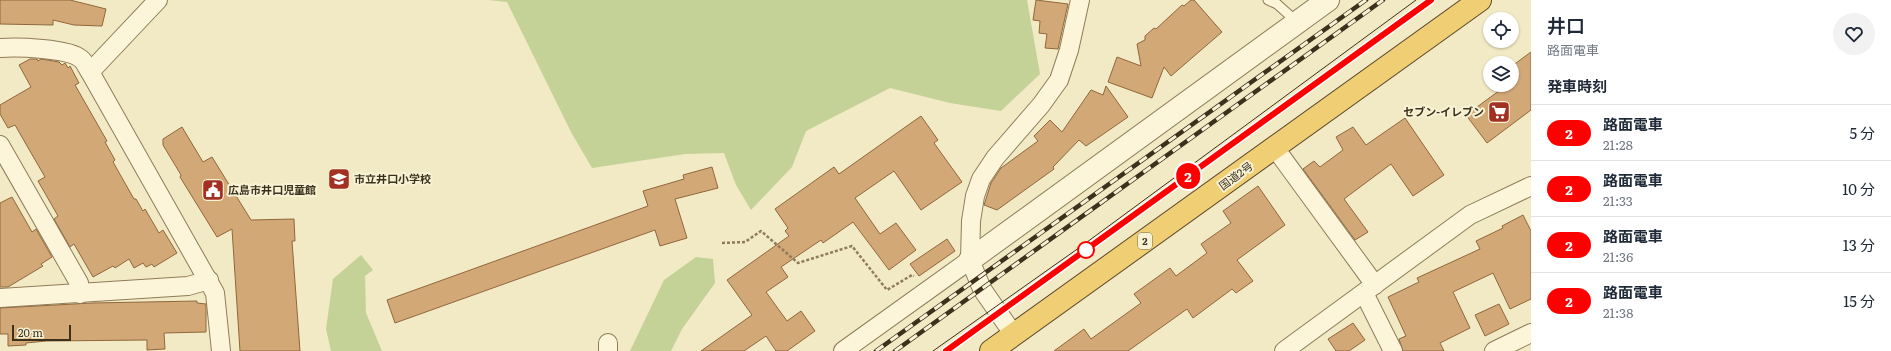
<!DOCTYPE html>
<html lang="ja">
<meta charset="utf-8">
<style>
body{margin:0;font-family:Literata,"Noto Sans JP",serif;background:#f2f2f3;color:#1f2937;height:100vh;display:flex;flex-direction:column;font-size:15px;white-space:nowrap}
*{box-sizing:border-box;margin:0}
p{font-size:13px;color:#747a83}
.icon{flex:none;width:22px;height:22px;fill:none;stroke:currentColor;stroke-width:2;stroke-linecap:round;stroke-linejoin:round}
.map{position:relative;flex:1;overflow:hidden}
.drawer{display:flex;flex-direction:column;background:#fff;width:360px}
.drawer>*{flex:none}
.badge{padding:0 8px;border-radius:13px;font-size:14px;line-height:26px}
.controls{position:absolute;left:1483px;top:12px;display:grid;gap:8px}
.controls a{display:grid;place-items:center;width:36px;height:36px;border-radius:50%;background:#fff;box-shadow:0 1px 3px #0004;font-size:20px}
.scale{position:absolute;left:12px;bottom:10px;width:59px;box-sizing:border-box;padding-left:4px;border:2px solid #3d311e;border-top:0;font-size:11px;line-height:14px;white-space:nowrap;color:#3d311e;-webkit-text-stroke:3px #f8f2d5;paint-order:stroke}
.map>.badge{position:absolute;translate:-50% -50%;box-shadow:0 0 0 2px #fff}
h2{padding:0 16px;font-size:15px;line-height:36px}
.round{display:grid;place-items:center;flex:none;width:42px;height:42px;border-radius:21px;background:#f2f2f3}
.headline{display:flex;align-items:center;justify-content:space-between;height:68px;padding:0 16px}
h1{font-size:19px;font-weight:600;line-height:30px}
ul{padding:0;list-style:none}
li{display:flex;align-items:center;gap:12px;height:56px;padding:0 16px;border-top:1px solid #e0e1e3}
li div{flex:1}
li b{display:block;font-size:15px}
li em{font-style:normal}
li .badge{min-width:44px;font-weight:700;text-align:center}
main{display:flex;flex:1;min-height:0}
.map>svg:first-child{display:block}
.green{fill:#c4d197}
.building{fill:#d3a877;stroke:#90673c}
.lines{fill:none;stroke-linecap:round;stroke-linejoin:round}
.service-casing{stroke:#8f7c59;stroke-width:11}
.minor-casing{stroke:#8f7c59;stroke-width:20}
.tertiary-casing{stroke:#8f7c59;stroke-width:24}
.trunk-casing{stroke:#5c482d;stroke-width:24}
.path{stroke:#8f7c59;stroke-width:2.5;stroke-dasharray:3 2;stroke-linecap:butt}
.service{stroke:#fcf5d9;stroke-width:9}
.minor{stroke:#fcf5d9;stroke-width:18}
.tertiary{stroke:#fcf5d9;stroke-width:22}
.trunk{stroke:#f0ce74;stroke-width:22}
.tram{stroke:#3d311e;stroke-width:1}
.rail-casing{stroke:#3d311e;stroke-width:4.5}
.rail{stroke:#f8f2d5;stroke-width:3;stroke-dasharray:9;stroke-linecap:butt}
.line-casing{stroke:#fff;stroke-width:9}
.line{stroke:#f00;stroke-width:6}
.stop-dot{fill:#fff;stroke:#f00;stroke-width:2}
.labels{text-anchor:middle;stroke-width:4;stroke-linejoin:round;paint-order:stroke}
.shield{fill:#f8f2d5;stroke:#756b55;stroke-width:1}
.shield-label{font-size:10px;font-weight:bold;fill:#3d311e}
.poi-label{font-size:11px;font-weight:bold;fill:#3d311e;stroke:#f8f2d5;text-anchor:start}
.street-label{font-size:11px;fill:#3d311e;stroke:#f8f2d5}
</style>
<main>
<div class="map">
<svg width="1531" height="351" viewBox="0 0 1531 351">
<rect width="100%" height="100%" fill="#f2eac4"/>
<g class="green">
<polygon points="488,0 1027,0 1040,74 1001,111 950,103 890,88 806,131 792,167 751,210 736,185 724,153 685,154 592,168 571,132 507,2"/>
<polygon points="361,255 373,270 365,276 366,313 382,351 331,351 326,329 333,279"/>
<polygon points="696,257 713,259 715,283 682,329 671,351 630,351 664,280"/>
</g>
<g class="building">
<polygon points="0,0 70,0 106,9 102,26 74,25 53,20 53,25 0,24"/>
<polygon points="1036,0 1068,4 1058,49 1045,48 1047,34 1039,33 1040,21 1033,20"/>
<polygon points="1191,0 1194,0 1222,32 1171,76 1164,67 1152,98 1108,82 1117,57 1141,66 1137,44 1145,40 1145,36 1154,28 1156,29 1182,5 1184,6"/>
<polygon points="1531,52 1531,110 1487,143 1466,115 1507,85 1512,85 1512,82 1519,77 1512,66"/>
<polygon points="30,59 37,59 38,61 41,59 59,62 62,65 65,63 68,68 70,66 79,83 75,85 107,141 105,142 115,160 113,162 134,199 136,199 143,211 145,209 159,233 163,230 177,253 154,267 152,264 146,267 143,263 134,268 129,259 115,268 113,266 93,277 74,244 70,247 54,219 58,216 38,181 45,177 34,158 15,125 8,128 0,114 0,105 31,87 19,65"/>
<polygon points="1106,86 1128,117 1086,146 1079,140 1053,167 1054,169 997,210 984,205 991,183 1001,168 1038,141 1034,136 1050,120 1062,132 1091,90 1103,95"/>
<polygon points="921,116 938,140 934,143 962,182 921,210 894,171 855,198 880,234 896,223 916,250 889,270 853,222 823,243 821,240 781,267 788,277 766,292 787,321 801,311 815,331 787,351 776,351 766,336 744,351 701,351 752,315 727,280 789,236 785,231 788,228 775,209 834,167 839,174"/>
<polygon points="1405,118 1444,175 1413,196 1391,164 1344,199 1368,232 1355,240 1303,169 1314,161 1320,167 1343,150 1336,137 1353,127 1366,145"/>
<polygon points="182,127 203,162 212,157 251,220 294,219 295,241 292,241 300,351 240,351 232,229 217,237 180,177 181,175 163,145 163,139"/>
<polygon points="712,167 718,188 675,199 687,238 660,246 655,230 395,323 387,300 648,206 643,191 684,179 683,175"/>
<polygon points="1258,186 1285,225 1237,260 1253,281 1236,293 1232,289 1193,318 1187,309 1128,351 1054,351 1084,329 1091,339 1141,303 1134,294 1170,268 1176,276 1207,253 1201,244 1231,223 1223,211"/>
<polygon points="12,197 32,232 36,229 52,257 41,264 43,266 8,287 0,287 0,203"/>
<polygon points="1523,215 1531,231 1531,299 1510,309 1493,273 1453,292 1470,328 1440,343 1444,351 1403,351 1399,339 1406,336 1388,297 1419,282 1417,278 1480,249 1476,241 1503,228 1502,226"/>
<polygon points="947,239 955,251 919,276 910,264"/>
<polygon points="197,301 197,303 206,304 206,332 164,333 165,349 147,350 147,340 46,341 26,343 26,345 8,346 8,334 0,334 0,308 92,303"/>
<polygon points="1499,304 1509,324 1485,336 1475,315"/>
<polygon points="1353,323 1365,340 1349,351 1336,351 1328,339"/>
</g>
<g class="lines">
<g class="service-casing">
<polyline id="service" points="1268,0 1277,4 1297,22"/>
</g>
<g class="minor-casing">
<g id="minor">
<polyline points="158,0 90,72 215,293 221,351"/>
<path d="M0 48C17 47 69 48 81 59 85 62 87 68 90 72"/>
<polyline points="0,145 79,283 80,294"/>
<polyline points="1275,148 1375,285"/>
<polyline points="1364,293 1393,351"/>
<polyline points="0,298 188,286 209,280"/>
<polyline points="1014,335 982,289 970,260 971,221 975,196 981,179 995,158 1041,105 1059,80 1069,50 1080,0"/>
<polyline points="608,351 608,343"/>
<polyline points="843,351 970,260"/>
<polyline points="1284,351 1470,215 1531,186"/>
<polyline points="1494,351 1531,333"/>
</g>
</g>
<g class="tertiary-casing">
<polyline id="tertiary" points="970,260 1328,0"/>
</g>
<g class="trunk-casing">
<polyline id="trunk" points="991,351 1480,0"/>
</g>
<polyline class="path" points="722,243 745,242 761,231 798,263 852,246 887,290 912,275 914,276"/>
<use href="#service" class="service"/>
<use href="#minor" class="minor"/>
<use href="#tertiary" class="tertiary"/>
<use href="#trunk" class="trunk"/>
<g class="tram">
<polyline points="933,351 1083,245 1416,0"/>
<polyline points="946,351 1431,0"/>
</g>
<g class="rail-casing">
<g id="rail">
<polyline points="876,351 1366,0"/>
<polyline points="895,351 1383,0"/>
</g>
</g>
<use href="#rail" class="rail"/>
</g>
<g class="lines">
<g class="line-casing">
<polyline id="line" points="946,351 1431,0"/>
</g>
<use href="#line" class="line"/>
</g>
<defs>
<g id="supermarket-square" transform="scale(1.15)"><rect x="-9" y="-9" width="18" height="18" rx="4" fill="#a33123" stroke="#f8f2d5"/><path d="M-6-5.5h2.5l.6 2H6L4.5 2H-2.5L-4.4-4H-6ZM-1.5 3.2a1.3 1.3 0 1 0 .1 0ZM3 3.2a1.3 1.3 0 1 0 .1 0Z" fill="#fff"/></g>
<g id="school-square" transform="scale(1.15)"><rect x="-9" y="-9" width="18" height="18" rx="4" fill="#a33123" stroke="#f8f2d5"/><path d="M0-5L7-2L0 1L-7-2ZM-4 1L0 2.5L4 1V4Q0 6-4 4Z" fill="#fff"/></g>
<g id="civic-square" transform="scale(1.15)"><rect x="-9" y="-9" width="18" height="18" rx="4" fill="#a33123" stroke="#f8f2d5"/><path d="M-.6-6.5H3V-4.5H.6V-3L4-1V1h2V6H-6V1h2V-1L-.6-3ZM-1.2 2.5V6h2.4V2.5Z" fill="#fff"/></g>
</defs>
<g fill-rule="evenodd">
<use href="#supermarket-square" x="1499" y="112"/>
<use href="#school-square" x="339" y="179"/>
<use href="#civic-square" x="213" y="190"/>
</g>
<circle class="stop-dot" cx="1086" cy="250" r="8"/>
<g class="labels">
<rect class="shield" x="1138" y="233" width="14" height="16" rx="3"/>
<g class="shield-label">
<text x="1145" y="245">2</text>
</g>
<g class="poi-label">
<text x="1484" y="116" text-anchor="end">セブン-イレブン</text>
<text x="354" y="183">市立井口小学校</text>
<text x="228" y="194">広島市井口児童館</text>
</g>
<g class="street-label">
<text transform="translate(1236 176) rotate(-36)" y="4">国道2号</text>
</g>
</g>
</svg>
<div class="controls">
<a><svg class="icon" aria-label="locate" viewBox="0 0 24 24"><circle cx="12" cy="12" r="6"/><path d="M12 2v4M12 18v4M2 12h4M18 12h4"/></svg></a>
<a><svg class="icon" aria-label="layers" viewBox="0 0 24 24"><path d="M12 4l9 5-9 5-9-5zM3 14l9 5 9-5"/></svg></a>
</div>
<div class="scale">20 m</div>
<b class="badge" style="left:1188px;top:176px;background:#f00;color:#fff">2</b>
</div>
<section class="drawer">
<div class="headline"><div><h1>井口</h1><p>路面電車</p></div><a class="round"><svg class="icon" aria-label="heart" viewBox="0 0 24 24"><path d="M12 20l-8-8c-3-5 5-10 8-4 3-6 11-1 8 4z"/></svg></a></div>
<h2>発車時刻</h2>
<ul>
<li><span class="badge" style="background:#f00;color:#fff">2</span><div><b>路面電車</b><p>21:28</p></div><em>5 分</em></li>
<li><span class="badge" style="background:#f00;color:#fff">2</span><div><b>路面電車</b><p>21:33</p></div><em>10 分</em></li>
<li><span class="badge" style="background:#f00;color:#fff">2</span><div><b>路面電車</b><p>21:36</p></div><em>13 分</em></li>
<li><span class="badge" style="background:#f00;color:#fff">2</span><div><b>路面電車</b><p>21:38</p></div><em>15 分</em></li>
</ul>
</section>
</main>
